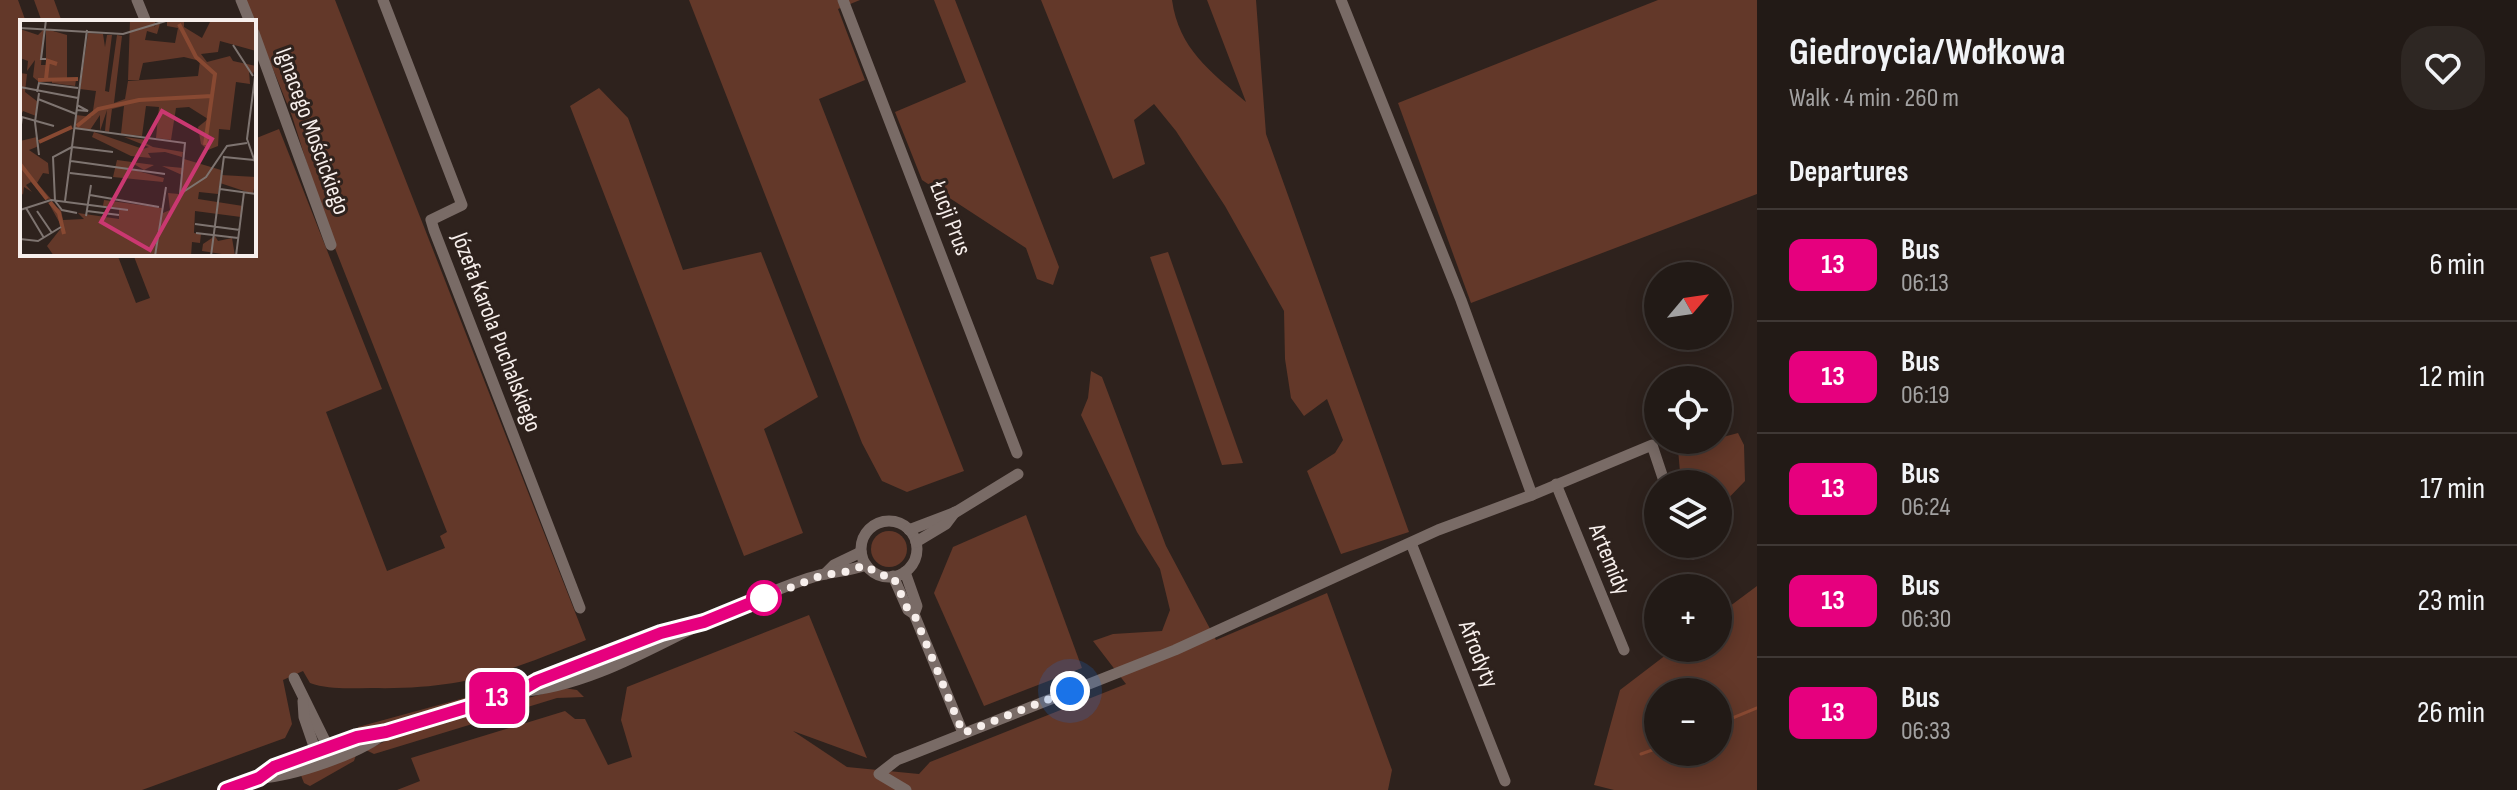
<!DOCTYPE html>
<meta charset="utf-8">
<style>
body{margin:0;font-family:"Sofia Sans Condensed",sans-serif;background:#2e2723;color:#f1f3f6;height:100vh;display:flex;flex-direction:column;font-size:30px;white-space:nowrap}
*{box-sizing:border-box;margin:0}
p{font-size:26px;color:#a2a1a1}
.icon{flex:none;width:44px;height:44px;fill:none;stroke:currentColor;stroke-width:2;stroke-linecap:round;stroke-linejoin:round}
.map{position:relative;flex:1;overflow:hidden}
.sheet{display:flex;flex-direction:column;background:#221a16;width:760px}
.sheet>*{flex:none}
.badge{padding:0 16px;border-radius:12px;font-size:28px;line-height:52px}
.needle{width:52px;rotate:61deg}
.controls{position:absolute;left:1644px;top:262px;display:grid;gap:16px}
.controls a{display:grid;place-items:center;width:88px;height:88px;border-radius:50%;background:#221a16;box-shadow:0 4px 20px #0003,0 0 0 2px #3f3835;font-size:40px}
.you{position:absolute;width:40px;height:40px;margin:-20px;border:6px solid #fff;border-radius:50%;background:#1a73e8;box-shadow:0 0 0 12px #1a73e833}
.map>.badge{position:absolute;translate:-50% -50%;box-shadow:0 0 0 4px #fff}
h2{padding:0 32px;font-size:30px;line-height:72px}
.round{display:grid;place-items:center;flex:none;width:84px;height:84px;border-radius:32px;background:#2e2723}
.summary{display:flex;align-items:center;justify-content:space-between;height:136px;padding:0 32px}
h1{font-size:38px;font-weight:700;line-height:60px}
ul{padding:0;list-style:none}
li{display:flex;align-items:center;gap:24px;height:112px;padding:0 32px;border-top:2px solid #3f3835}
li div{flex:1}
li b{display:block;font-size:30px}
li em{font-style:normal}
li .badge{min-width:88px;font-weight:700;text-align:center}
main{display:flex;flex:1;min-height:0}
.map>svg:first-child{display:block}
.green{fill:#633829;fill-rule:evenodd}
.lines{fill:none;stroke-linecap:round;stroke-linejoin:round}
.stream{stroke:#884932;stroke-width:3}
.minor{stroke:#796b66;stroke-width:11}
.line-casing{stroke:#fff;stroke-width:18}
.line{stroke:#e6007e;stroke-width:12}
.walk{stroke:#f7efec;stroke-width:8;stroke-dasharray:0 14.4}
.stop-dot{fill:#fff;stroke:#e6007e;stroke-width:4}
.labels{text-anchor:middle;stroke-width:6;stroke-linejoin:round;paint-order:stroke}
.street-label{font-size:24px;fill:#f7efec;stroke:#2e221d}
.inset-river{fill:none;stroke:#884932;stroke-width:4}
.inset-road{fill:none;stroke:#7e7470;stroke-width:2}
.view{fill:#ca3871;fill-opacity:0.15;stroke:#ca3871;stroke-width:4}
.inset-edge{fill:none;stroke:#f7efec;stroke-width:4}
</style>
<main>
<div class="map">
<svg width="1757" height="790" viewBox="0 0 1757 790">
<rect width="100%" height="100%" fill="#2e221d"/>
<g class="green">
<path d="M0 0H18L26 22H22V254H117L136 303 150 298 133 254H254V139L279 129 382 389 326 412 387 571 445 548 440 536 447 532 327 228 292 116 245 0H335L586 640C504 673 461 690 371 688 351 688 329 690 310 683L303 671 283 680 292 724 285 738 142 790H0Z"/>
<polygon points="34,0 54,0 62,22 42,22"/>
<polygon points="689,0 860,0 838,9 865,80 819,99 964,471 907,492 882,481 862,443"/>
<polygon points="934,0 955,0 1059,267 1053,285 1037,279 1026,248 922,180 895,112 966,82"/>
<path d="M1041 0H1172C1179 49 1210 71 1246 102L1207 0H1256L1266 134 1409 532 1341 554 1307 471 1335 453 1343 440 1327 399 1304 416 1291 398 1285 359 1284 311 1225 206 1176 131 1154 104 1134 120 1145 164 1113 179Z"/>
<polygon points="1658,0 1757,0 1757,194 1471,303 1398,103"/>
<polygon points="599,88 628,118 683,270 761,252 818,397 764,429 803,533 744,556 570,106"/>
<polygon points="1168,252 1243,463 1222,465 1150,257"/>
<polygon points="1091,371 1102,377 1166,546 1216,640 1327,593 1392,770 1388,790 397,790 420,781 411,758 565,711 575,719 585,719 608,765 632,757 621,720 627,687 809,615 867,758 793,731 847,767 919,774 930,762 1126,684 1093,641 1113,634 1162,631 1170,610 1160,569 1137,532 1081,415 1088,398"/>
<polygon points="1738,433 1744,445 1745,481 1718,509 1718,484 1681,484 1678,449"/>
<polygon points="1026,515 1082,668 984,706 934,593 953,547"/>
<circle cx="889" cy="549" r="18"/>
<path d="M1757 586V790H1614L1594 785 1620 690 1675 648H1718V615ZM1658 692H1718V752H1658Z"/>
<polygon points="613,643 610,650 496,692 359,732 358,727 497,689"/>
<polygon points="564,688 577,690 584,697 557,698 374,754 366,750 408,731"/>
<polygon points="356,755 354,761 310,786 304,783 300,773"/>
</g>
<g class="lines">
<g class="stream">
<polyline points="1718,724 1757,708"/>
<polyline points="1641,754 1658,748"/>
</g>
<g class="minor">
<polyline points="137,0 146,22"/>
<polyline points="241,0 250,22"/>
<polyline points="383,0 462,205 431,220 434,230 580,608"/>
<polyline points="843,0 1017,453"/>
<polyline points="254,33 331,245"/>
<polyline points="1556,484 1624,650"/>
<polyline points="1532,495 1652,445 1665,484"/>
<circle cx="889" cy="549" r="28"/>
<polyline points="909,530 956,512 1018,474"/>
<polyline points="916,542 946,524 955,512"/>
<polyline points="1411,543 1505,781"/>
<polyline points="1689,544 1693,554"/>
<polyline points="905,572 917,606 914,614"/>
<polyline points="825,574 834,565 861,552"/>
<polyline points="893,576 908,610 914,614 963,733"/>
<polyline points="294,678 331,753"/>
<polyline points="522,690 661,633 700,623"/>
<polyline points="303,701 304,717 318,758"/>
<path d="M260 778C293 776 360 754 386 732"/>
<path d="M226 790 259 778 274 767 370 733 386 732 518 692C585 687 646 651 705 622 731 609 798 579 825 574 839 571 852 570 866 565"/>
<polyline points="906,790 879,774 897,760 1175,650 1438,530 1532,495 1461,300 1341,0"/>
</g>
</g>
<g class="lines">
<g class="line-casing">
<polyline id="line" points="226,790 259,778 274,767 357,737 386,732 518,692 537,681 661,633 704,622 765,597"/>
</g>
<use href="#line" class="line"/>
<polyline class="walk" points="764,598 825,574 839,574 866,565 878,575 893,576 908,610 914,614 963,733 1070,691"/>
</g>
<circle class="stop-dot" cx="764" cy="598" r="16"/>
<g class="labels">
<g class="street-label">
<text transform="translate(313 131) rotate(70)" y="8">Ignacego Mościckiego</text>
<text transform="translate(951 218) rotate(69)" y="8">Łucji Prus</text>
<text transform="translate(497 332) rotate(69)" y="8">Józefa Karola Puchalskiego</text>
<text transform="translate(1610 559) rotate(68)" y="8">Artemidy</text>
<text transform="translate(1479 654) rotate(68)" y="8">Afrodyty</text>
</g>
</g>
<g transform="translate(20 20)">
<rect width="236" height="236" fill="#2e221d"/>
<path d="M110 0H136L134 7 141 0 137 14 127 11 125 20 155 23 158 8 147 6V0H164V7L182 18 191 0H236V31L200 21 198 32 181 34 187 42 210 36 213 41 236 46 232 56 229 51 230 64 216 62 210 110 199 109 198 126 188 130 181 124 178 107 188 99 169 87 156 88 151 120 136 118 139 87 126 86 122 116 101 114 104 86 92 89 89 112 85 111 87 90 80 111V95L70 110 55 108 56 95 72 97 76 71 60 69 68 13 83 14 85 27 87 15H92L85 71 89 72 97 15 102 16 94 83 105 79 108 61 178 56 180 41 164 37 123 43 119 60H108ZM0 9 18 15 24 9 21 45H26V9L47 15V59L56 60 55 66 32 63V59L19 62 13 57 15 40 7 51 8 41 0 38ZM0 53 7 54 5 72 18 82 16 96 3 91 0 97ZM74 112 123 129 129 127 104 117 128 120 123 122 133 127 163 132 162 137 145 132 128 133 131 138 111 136 72 117ZM17 117 19 126 9 130 28 143 29 154 23 153 17 163 31 179 26 180 11 162 6 165 12 172 4 167 3 175 0 170V121ZM164 139 201 150V155L236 157 233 174 200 163 198 174 179 172 178 179 223 186 221 197 175 191 174 213 181 214 180 223 172 222 171 236H34L27 226 42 207 28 182 41 190 43 200 64 199 58 193 99 199V188L83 186 84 180 142 188 143 193 150 190 148 173 159 174 162 155 142 146 163 148ZM97 140 134 145 124 150 112 143 110 149 144 158 143 162 93 157ZM195 216 198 221 212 218 215 236 182 231 183 224Z" fill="#633829"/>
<path class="inset-river" d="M159 4 176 37 195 54 185 125M26 59 28 41 37 44M18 60 58 59M57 106 78 89 119 80 192 76M19 122 52 107M0 144 27 179M30 182 39 193 44 214"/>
<path class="inset-road" d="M0 8 103 14 149 0M213 25 233 56M26 39H21L26 0M236 49 227 119 236 145M0 67 58 78M17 72 19 63 58 68M19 73 15 102 19 135M18 79 56 94M56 90 68 91 57 85M54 108 165 123 160 174M0 112 2 97 34 106M52 127 33 137 35 181 42 190 57 193M52 127 93 132M204 137 234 140M51 141 145 154M50 153 92 158M200 169 236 174M160 174 186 157 207 126 227 123M70 175 139 187M45 181 67 10M6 188 24 218M0 190 31 180 108 190M17 191 32 213M67 191 99 195M66 196 71 165M175 204 220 210M176 213 218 218M0 219 18 221 41 207M135 236 146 167M191 236 204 136M216 236 224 172"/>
<path class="view" d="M142 91 192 119 130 230 81 202Z"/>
<rect width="236" height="236" class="inset-edge"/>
</g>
</svg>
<div class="controls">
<a><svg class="needle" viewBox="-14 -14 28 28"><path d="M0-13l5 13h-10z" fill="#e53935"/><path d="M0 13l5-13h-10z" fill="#a2a1a1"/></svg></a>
<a><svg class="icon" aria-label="locate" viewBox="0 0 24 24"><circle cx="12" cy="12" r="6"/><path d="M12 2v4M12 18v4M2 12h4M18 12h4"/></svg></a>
<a><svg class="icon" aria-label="layers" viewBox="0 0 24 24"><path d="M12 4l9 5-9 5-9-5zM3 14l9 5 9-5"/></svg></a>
<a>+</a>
<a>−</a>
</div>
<div class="you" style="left:1070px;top:691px"></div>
<b class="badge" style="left:497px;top:698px;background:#e6007e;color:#fff">13</b>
</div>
<section class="sheet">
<div class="summary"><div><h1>Giedroycia/Wołkowa</h1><p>Walk · 4 min · 260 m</p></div><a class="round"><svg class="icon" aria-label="heart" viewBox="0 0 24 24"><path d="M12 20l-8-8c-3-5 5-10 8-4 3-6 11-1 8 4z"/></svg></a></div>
<h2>Departures</h2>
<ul>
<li><span class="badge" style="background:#e6007e;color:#fff">13</span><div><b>Bus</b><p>06:13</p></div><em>6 min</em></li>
<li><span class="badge" style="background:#e6007e;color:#fff">13</span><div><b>Bus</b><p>06:19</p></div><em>12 min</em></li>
<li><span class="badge" style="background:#e6007e;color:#fff">13</span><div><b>Bus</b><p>06:24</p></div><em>17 min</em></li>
<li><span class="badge" style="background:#e6007e;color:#fff">13</span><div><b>Bus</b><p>06:30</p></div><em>23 min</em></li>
<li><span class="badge" style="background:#e6007e;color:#fff">13</span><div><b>Bus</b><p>06:33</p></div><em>26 min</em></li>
</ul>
</section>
</main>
